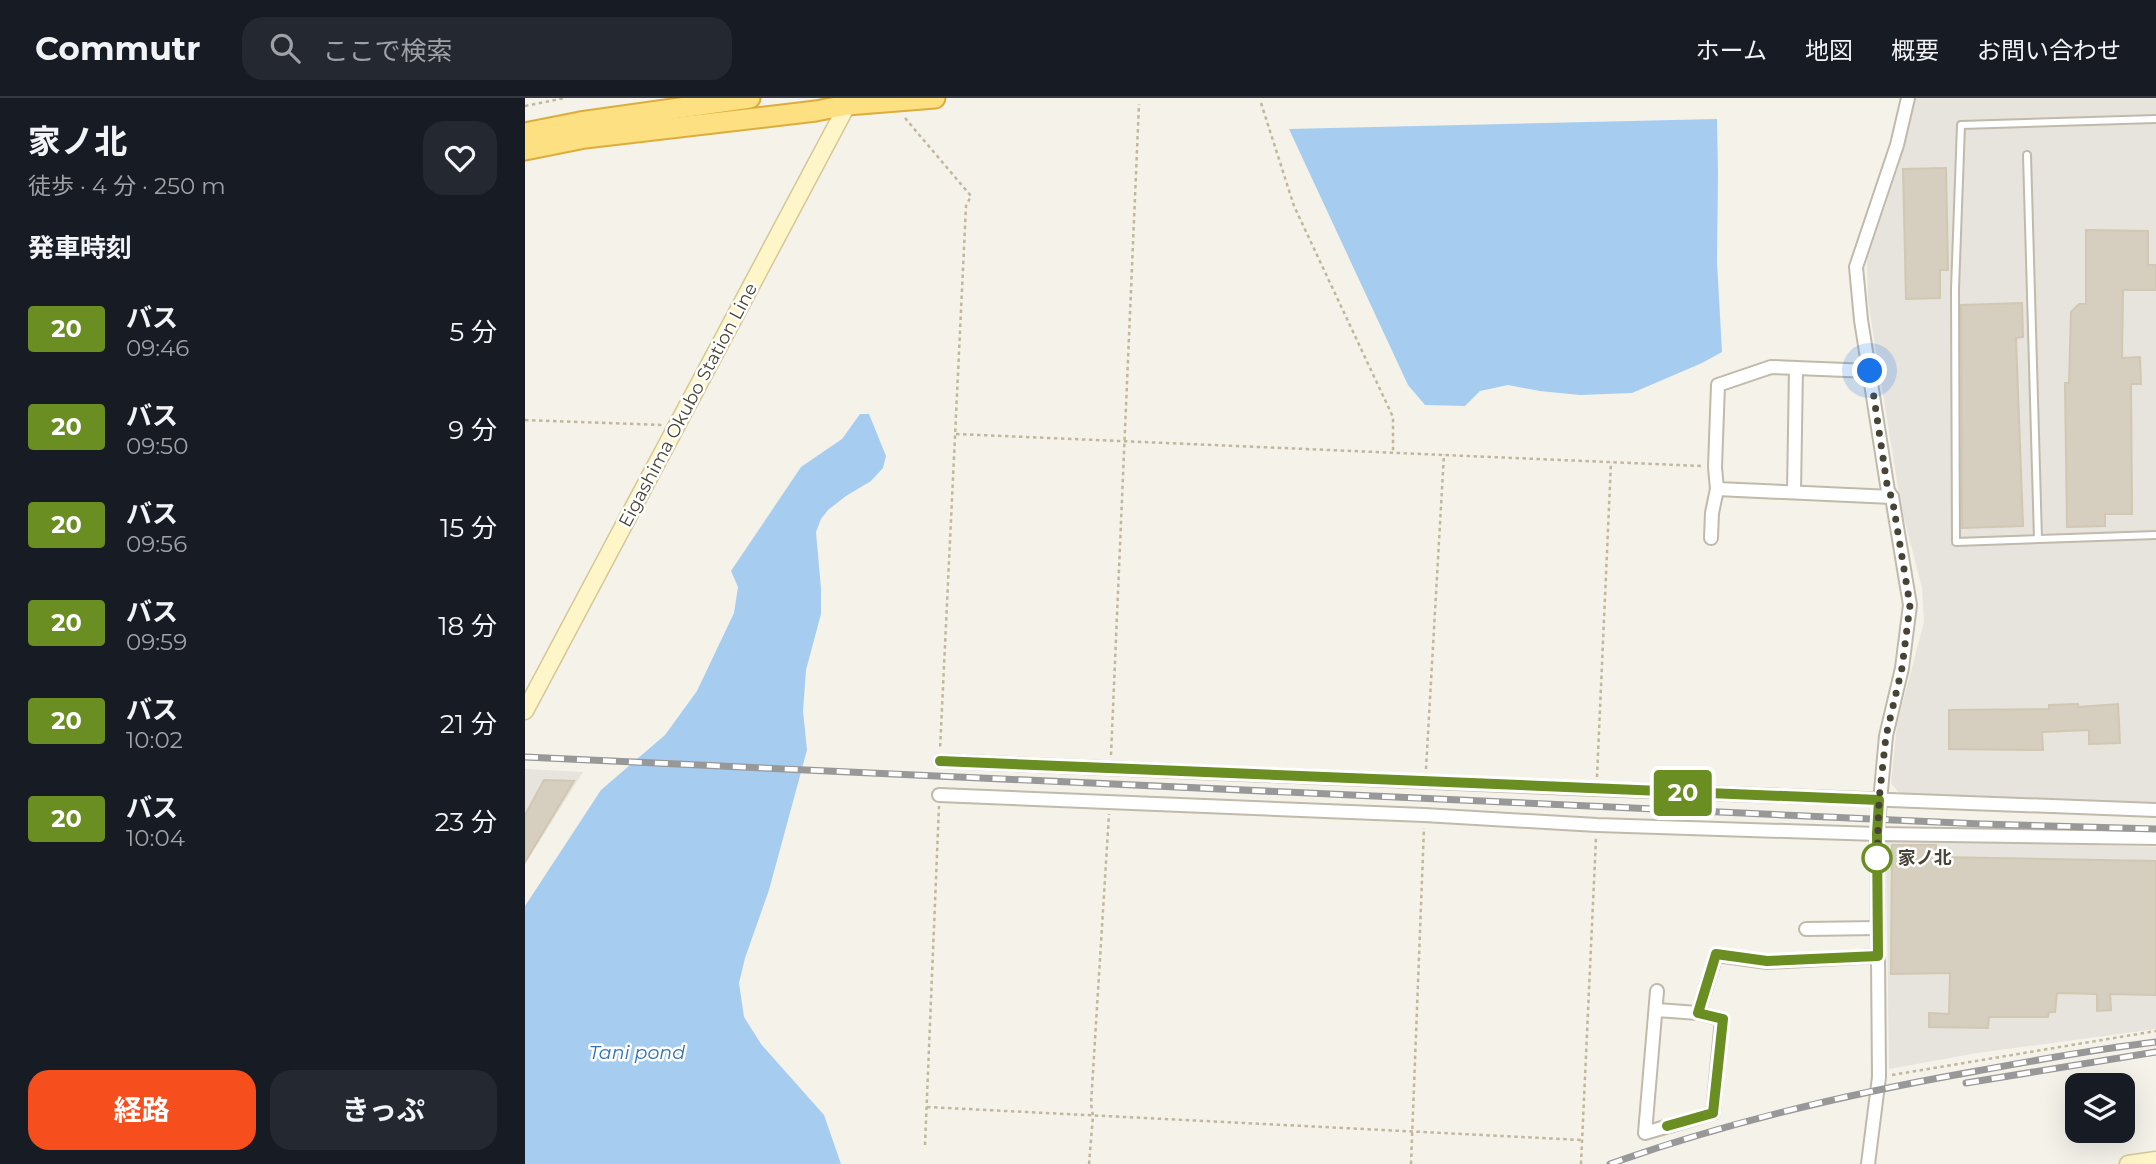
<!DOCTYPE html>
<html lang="ja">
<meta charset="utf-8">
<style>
body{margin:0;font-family:Montserrat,"Noto Sans JP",sans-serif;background:#242831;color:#f1f3f6;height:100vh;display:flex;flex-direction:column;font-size:26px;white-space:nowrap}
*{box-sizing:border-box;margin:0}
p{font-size:23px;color:#9ea1a6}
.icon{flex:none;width:38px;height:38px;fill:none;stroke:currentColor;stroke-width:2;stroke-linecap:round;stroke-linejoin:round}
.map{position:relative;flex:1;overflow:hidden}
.sheet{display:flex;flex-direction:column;background:#171b24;width:525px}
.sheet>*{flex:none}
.badge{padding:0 14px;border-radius:5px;font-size:24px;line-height:46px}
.fabs{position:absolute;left:1540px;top:975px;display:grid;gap:14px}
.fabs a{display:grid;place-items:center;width:70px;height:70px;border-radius:14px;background:#171b24;box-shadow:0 7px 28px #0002;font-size:35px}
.you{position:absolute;width:35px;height:35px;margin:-18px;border:5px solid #fff;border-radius:50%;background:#1a73e8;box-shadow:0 0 0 10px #1a73e833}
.map>.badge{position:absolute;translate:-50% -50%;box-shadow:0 0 0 4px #fff}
h2{padding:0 28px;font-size:26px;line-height:63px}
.round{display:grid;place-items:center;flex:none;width:74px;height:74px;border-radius:21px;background:#242831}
.headline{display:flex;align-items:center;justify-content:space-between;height:119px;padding:0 28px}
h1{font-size:33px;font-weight:700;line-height:52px}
.primary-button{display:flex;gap:14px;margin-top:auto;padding:14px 28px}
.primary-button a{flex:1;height:80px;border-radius:21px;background:#f74e1d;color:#fff;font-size:28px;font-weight:700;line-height:80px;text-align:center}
.primary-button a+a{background:#242831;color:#f1f3f6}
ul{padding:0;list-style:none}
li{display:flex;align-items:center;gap:21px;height:98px;padding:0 28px}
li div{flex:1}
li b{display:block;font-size:26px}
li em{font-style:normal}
li .badge{min-width:77px;font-weight:700;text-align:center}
header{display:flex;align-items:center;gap:42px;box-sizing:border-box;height:98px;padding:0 35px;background:#171b24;border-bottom:2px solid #363941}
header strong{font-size:33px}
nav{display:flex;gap:38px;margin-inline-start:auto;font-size:24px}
.search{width:490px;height:63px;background:#242831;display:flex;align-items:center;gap:18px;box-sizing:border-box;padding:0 24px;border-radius:21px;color:#9ea1a6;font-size:26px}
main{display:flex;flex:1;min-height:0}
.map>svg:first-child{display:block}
.industrial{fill:#e7e3dd}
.water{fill:#a6ccf0}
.building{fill:#d6cebe;stroke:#d1c7b2;stroke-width:2}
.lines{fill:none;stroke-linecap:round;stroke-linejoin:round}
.service-casing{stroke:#c0baab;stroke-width:10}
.minor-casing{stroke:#c0baab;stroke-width:16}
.secondary-casing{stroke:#d4c899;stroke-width:19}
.trunk-casing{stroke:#dcad3b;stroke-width:23}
.path{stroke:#c1b79d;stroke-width:2.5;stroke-dasharray:3.5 3.5;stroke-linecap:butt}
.service{stroke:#fff;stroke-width:6}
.minor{stroke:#fff;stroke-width:12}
.secondary{stroke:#fef5c9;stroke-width:16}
.trunk{stroke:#fce082;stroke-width:19}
.rail-casing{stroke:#989898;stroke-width:7}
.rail{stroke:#fff;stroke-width:4.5;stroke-dasharray:13;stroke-linecap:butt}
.line-casing{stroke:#fff;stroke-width:16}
.line{stroke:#6b8e23;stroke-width:10}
.walk{stroke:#484337;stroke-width:7;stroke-dasharray:0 12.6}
.stop-dot{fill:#fff;stroke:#6b8e23;stroke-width:3.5}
.labels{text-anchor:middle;stroke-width:5;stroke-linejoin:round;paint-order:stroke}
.street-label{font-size:18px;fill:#484337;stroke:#fff}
.stop-label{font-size:18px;font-weight:bold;fill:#484337;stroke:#fff;text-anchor:start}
.water-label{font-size:19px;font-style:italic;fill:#3173b3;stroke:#fff}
</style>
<header>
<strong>Commutr</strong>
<div class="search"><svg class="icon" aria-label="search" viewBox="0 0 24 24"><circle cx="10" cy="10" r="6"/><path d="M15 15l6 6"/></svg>ここで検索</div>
<nav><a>ホーム</a><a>地図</a><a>概要</a><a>お問い合わせ</a></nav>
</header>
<main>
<section class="sheet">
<div class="headline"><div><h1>家ノ北</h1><p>徒歩 · 4 分 · 250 m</p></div><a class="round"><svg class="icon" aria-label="heart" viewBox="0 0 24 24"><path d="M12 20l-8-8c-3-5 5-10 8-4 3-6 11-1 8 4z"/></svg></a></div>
<h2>発車時刻</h2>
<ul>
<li><span class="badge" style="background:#6b8e23;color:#fff">20</span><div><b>バス</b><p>09:46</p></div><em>5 分</em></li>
<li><span class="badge" style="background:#6b8e23;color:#fff">20</span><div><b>バス</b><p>09:50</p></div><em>9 分</em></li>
<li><span class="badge" style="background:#6b8e23;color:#fff">20</span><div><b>バス</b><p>09:56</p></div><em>15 分</em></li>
<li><span class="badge" style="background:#6b8e23;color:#fff">20</span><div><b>バス</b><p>09:59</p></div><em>18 分</em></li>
<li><span class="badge" style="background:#6b8e23;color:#fff">20</span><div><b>バス</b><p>10:02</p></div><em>21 分</em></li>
<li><span class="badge" style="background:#6b8e23;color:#fff">20</span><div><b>バス</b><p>10:04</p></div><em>23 分</em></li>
</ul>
<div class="primary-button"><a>経路</a><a>きっぷ</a></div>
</section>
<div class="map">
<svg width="1631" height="1066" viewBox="0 0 1631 1066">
<rect width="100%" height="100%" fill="#f4f2e9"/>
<g class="industrial">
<polygon points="1390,0 1631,0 1631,706 1375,696 1366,685 1372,626 1399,524 1397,490 1376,408 1343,203 1342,162 1373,70"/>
<polygon points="0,671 58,674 0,766"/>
<polygon points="1361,741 1631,749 1631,931 1452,955 1364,971"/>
</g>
<g class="water">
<polygon points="1192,21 1193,75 1192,164 1197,254 1177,265 1107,295 1055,297 1015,293 983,287 955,293 940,308 900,307 883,287 764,31"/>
<polygon points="335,316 344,316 361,358 358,370 346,383 321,398 303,412 296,421 291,434 296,491 296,516 281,572 278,613 282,652 244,792 220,860 214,885 219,919 236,946 299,1017 316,1066 0,1066 0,808 76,692 140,637 172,593 209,515 213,489 206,473 276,369 317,341"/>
</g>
<g class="building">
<polygon points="1421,70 1423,172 1415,172 1415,200 1381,201 1378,71"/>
<polygon points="1561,132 1623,133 1623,167 1631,167 1631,192 1598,192 1597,260 1615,259 1616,286 1606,286 1607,416 1580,416 1580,428 1542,429 1540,285 1544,285 1546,214 1554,206 1561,206"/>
<polygon points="1497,205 1498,239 1491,240 1498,428 1437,430 1436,207"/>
<polygon points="1553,606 1553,609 1593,606 1595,645 1564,646 1564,632 1517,634 1518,652 1424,651 1424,612 1524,611 1524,607"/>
<polygon points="19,682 49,683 0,764 0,717"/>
<polygon points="1367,747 1411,747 1411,759 1631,763 1631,897 1585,896 1586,912 1572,913 1572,896 1532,895 1530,914 1524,914 1523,919 1464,919 1463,930 1404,929 1404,915 1424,916 1425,875 1366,876"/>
</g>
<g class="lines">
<g class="service-casing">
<g id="service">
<polyline points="1631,21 1436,27 1430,191 1431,444 1631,437"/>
<polyline points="1502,57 1513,441"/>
</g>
</g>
<g class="minor-casing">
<g id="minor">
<polyline points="1345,273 1246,269 1193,287 1190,369 1192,391 1367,399"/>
<polyline points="1269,394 1271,270"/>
<polyline points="1186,440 1187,415 1192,391"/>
<polyline points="415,663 1072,691 1631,712"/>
<polyline points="414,697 899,717 1072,727 1352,736 1631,740"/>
<polyline points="1281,831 1353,830"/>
<polyline points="1132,912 1173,915 1197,921 1188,1015 1120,1035 1132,893"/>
<polyline points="1173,915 1191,857 1242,864 1353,858"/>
<polyline points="1343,1066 1354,979 1352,736 1361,638 1377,570 1385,507 1367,399 1363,393 1336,222 1331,169 1372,47 1383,0"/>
</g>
</g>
<g class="secondary-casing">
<g id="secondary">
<polyline points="0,613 326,0"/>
<polyline points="1603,1066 1631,1062"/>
</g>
</g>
<g class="trunk-casing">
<g id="trunk">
<polyline points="0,35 55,24 225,0"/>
<polyline points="0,52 60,40 291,13 322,7 410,0"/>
</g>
</g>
<g class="path">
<polyline points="736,5 769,108 868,319 868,353"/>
<polyline points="0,8 40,0"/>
<polyline points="380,20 446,98 441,108 415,652"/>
<polyline points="0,322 137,327"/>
<polyline points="431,336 1176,368"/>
<polyline points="586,657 614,6"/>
<polyline points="901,671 919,356"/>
<polyline points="1072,679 1086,364"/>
<polyline points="1367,977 1631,933"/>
<polyline points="402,1009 1056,1042"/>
<polyline points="400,1047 414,708"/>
<polyline points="564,1066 568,1018 566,1006 584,716"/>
<polyline points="886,1066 899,730"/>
<polyline points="1056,1066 1071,740"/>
</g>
<use href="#service" class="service"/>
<use href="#minor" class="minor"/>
<use href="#secondary" class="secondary"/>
<use href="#trunk" class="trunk"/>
<g class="rail-casing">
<g id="rail">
<polyline points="0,659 1456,726 1631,731"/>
<polyline points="1441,985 1631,954"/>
<path d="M1085 1066C1205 1023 1327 995 1452 973 1512 962 1571 951 1631 944"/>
</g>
</g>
<use href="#rail" class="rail"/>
</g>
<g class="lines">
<g class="line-casing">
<polyline id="line" points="415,663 1354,702 1352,736 1353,858 1242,863 1191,856 1173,915 1198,921 1188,1015 1142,1028"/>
</g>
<use href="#line" class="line"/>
<polyline class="walk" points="1345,273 1363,393 1367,399 1385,507 1377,570 1361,638 1354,702 1352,760"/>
</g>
<circle class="stop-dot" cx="1352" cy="760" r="14"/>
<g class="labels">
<g class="street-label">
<text transform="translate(163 307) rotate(-62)" y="6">Eigashima Okubo Station Line</text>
</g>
<g class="stop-label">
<text x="1373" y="766">家ノ北</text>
</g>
<g class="water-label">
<text x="112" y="961">Tani pond</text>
</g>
</g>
</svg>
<div class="fabs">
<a><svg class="icon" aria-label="layers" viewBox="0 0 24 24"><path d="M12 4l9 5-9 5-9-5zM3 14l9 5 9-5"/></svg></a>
</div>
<div class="you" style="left:1345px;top:273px"></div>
<b class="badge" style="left:1158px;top:695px;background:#6b8e23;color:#fff">20</b>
</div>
</main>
